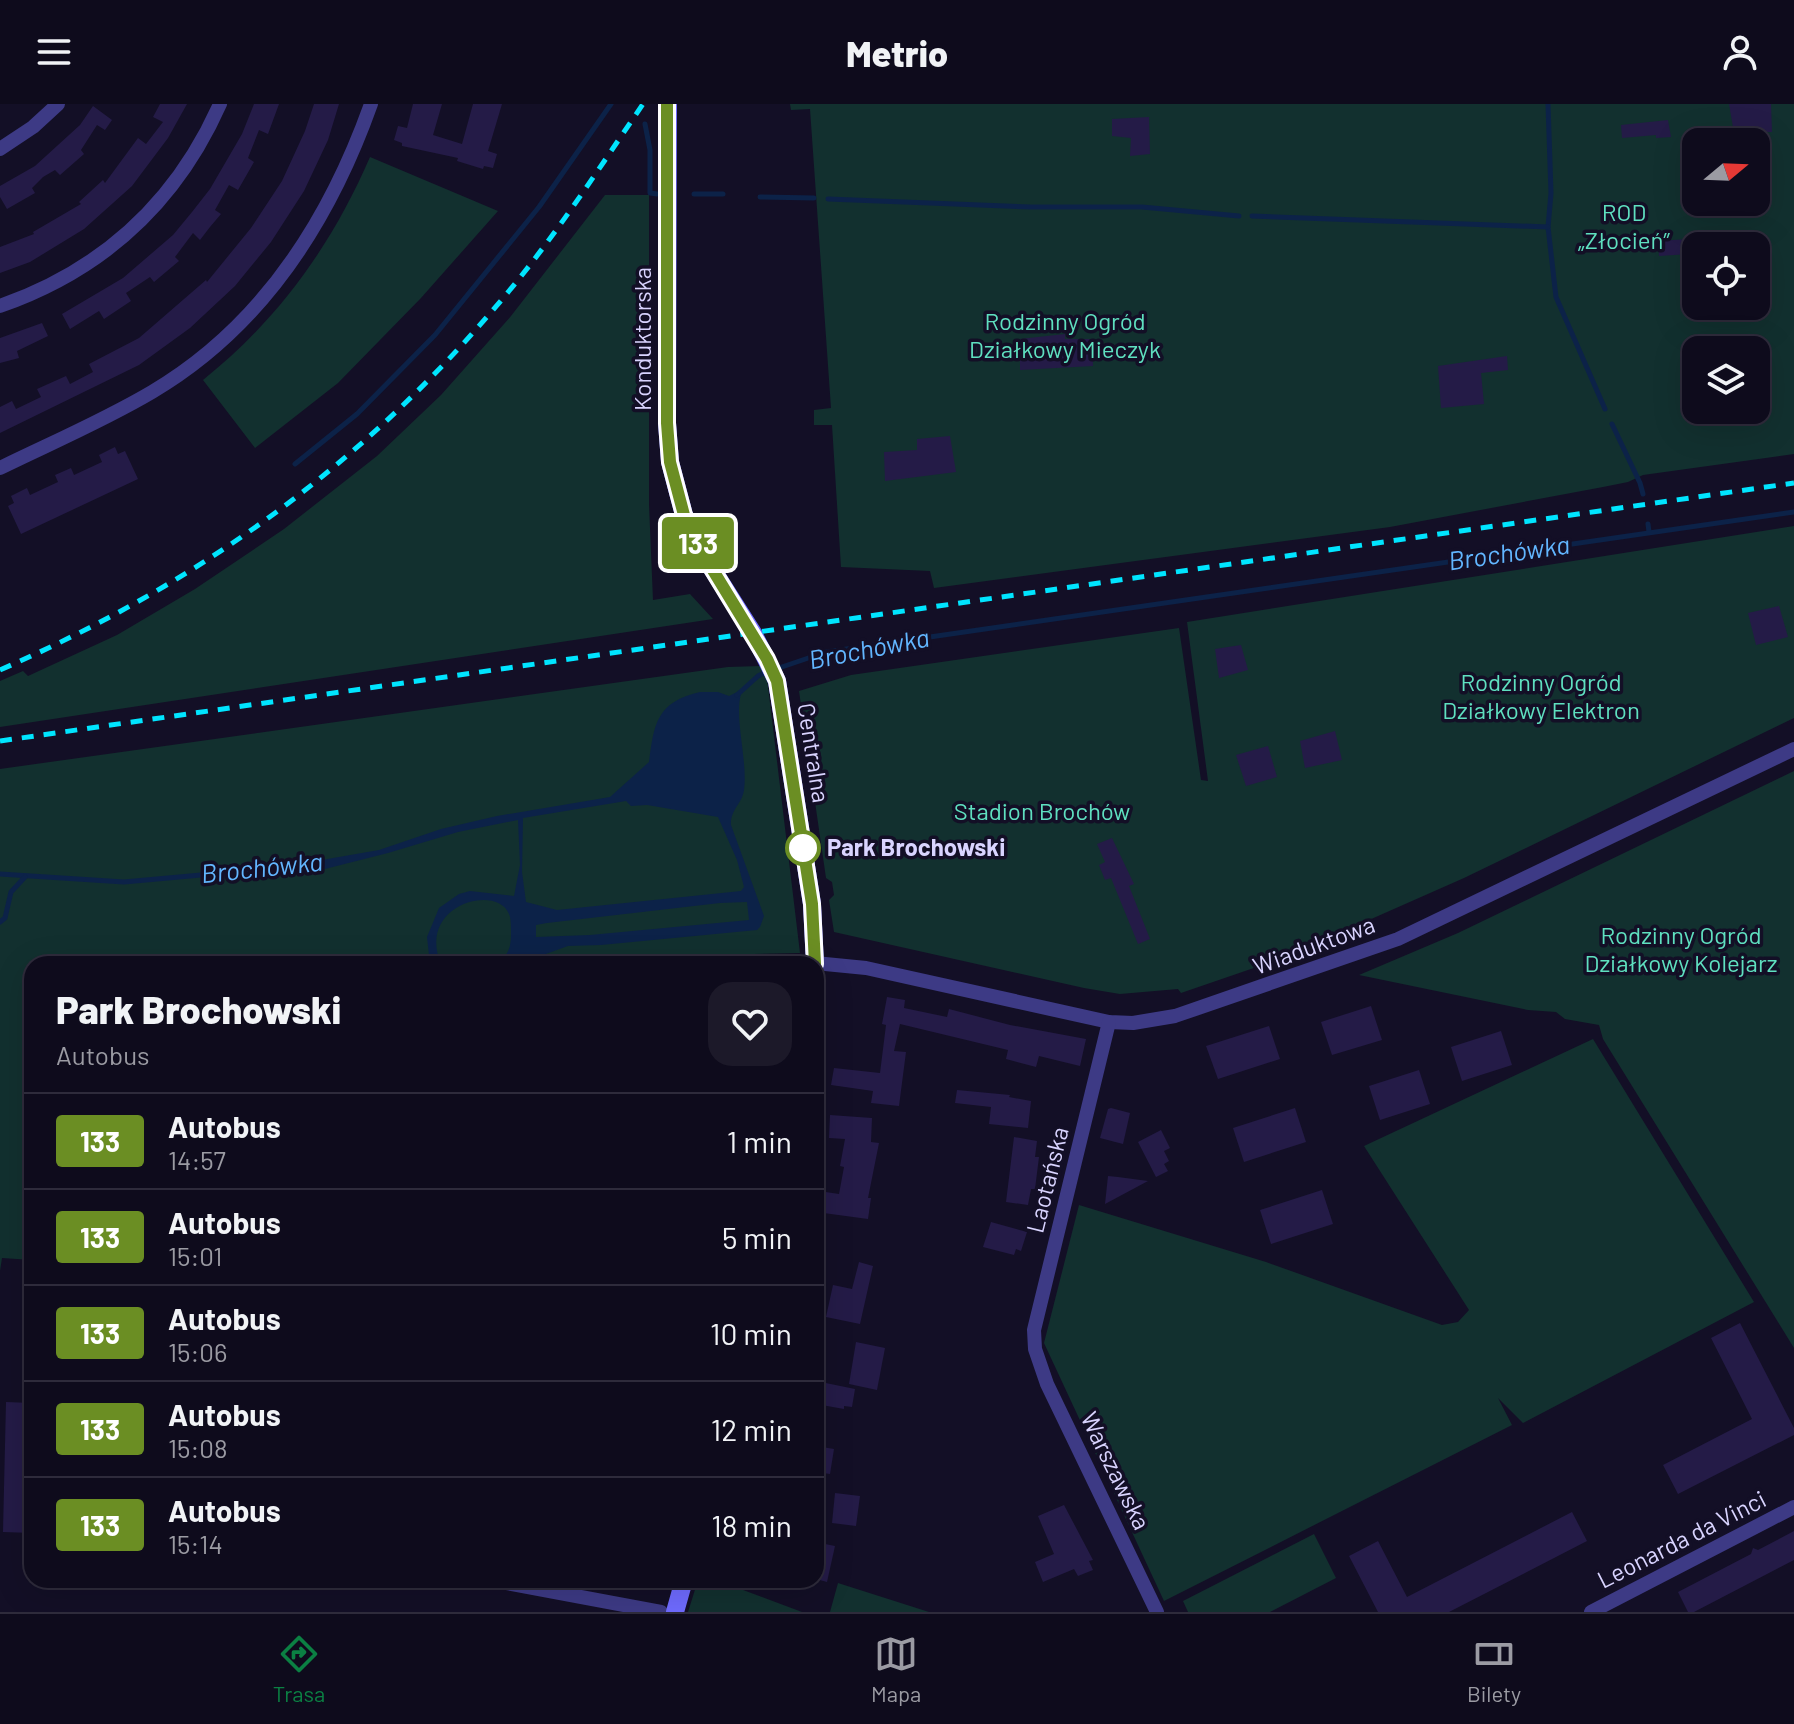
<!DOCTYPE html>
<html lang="pl">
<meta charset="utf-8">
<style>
body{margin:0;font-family:Barlow,sans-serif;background:#1c1929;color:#f1f3f6;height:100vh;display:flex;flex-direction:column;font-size:30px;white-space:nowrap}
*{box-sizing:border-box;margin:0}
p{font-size:26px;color:#9b9ba3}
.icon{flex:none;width:44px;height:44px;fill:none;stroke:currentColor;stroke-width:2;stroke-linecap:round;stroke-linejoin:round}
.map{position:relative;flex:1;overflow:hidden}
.panel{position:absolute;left:24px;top:852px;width:800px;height:632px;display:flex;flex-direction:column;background:#0e0b1c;border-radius:24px;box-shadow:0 8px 32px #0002,0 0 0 2px #2e2b3b}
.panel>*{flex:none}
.badge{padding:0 16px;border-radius:6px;font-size:28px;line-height:52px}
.needle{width:52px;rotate:71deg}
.buttons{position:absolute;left:1682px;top:24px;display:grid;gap:16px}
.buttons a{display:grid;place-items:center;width:88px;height:88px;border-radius:16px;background:#0e0b1c;box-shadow:0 8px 32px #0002,0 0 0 2px #2e2b3b;font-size:40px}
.map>.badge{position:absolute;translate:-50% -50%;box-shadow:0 0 0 4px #fff}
.round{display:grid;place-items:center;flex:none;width:84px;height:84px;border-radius:24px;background:#1c1929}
.overview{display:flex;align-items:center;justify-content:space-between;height:136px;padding:0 32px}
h1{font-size:38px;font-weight:800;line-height:60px}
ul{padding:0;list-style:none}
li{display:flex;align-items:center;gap:24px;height:96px;padding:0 32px;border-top:2px solid #2e2b3b}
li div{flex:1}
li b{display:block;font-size:30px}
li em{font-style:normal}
li .badge{min-width:88px;font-weight:700;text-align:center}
header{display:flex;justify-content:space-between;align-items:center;height:104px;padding:0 32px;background:#0e0b1c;font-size:36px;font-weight:800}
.dock{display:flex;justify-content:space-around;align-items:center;height:112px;border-top:2px solid #2e2b3b;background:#0e0b1c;font-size:22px;color:#9b9ba3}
.dock a{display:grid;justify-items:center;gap:4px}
.dock .active{color:#0b8043}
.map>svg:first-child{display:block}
.green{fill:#12302f;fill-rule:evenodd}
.water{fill:#0c2248;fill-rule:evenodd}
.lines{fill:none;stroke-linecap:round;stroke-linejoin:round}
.stream{stroke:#0c2248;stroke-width:5}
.building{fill:#241b47}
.street{stroke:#3d3a85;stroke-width:14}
.secondary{stroke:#6f6bff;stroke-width:18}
.rail{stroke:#00e5ff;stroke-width:5;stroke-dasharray:12 10;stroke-linecap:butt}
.line-casing{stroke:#fff;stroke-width:18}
.line{stroke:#6b8e23;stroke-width:12}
.stop-dot{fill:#fff;stroke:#6b8e23;stroke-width:4}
.labels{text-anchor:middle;stroke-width:7;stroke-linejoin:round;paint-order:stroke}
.park-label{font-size:24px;fill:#5fe0c0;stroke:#130f26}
.street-label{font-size:24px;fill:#d9d4ff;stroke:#130f26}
.stop-label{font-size:24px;font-weight:bold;fill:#d9d4ff;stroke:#130f26;text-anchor:start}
.water-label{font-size:26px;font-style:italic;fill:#62b6ff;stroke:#130f26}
</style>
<header><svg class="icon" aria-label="menu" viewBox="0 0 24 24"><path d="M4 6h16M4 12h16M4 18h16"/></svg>Metrio<svg class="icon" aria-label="person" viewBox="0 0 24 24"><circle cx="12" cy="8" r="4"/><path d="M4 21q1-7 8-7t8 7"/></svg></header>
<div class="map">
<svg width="1794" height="1508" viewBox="0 0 1794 1508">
<rect width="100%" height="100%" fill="#130f26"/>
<g class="green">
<path d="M790 0H1794V350L1643 371 1628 378 1603 383 1390 423 934 484 930 467 841 463 832 321H814V306L831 304 810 5 791 6ZM1696 38H1756V98H1696ZM1696 142H1756V202H1696ZM1696 246H1756V306H1696Z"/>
<path d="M370 53 498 107 421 194 338 279 255 344 203 276C278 216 332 141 370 53Z"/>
<polygon points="605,91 649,91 649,400 653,496 690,490 713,515 0,623 0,577 23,567 28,572 117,531 195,485 284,425 377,352 441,291 511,212"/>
<polygon points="1794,422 1794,614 1464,774 1283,854 1181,889 1178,885 1120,890 1084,884 834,828 829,796 834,791 832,778 826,774 799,587 851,571 1179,524 1201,676 1208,677 1187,518"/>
<polygon points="761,562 767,574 800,849 709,851 708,860 32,860 32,1156 2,1154 0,1167 0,665 728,563"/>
<polygon points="1794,667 1794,1244 1603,935 1599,921 1565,915 1556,908 1528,906 1359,871 1458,829"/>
<polygon points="1593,935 1754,1198 1523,1319 1498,1294 1512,1321 1164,1497 1044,1239 1079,1101 1266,1158 1442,1221 1458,1218 1469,1206 1364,1042"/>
<polygon points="1314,1430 1336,1474 1270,1508 1188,1508 1183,1497"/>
<polygon points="698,1476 716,1476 802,1508 688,1508"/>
<polygon points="838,1479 929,1508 830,1508"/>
</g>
<path class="water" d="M700 588H718L729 592 737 588 741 590C734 614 748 657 744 686 742 700 730 706 731 721L764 812 760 823 757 826 601 841 568 842 518 860H497C509 850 511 844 511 828 511 823 511 814 509 810 497 779 416 801 441 860H430L427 833 439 804 459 790 470 787 514 792 520 761 518 716 458 728 388 749 317 767 316 757 379 746 441 725 497 712 610 693 649 658C654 619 657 598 700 588ZM626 697 631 702 647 701 718 713 737 756 744 783 741 787 557 806 526 798 522 768 523 714ZM747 798 749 816 590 831 536 833V821L547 819 720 799Z"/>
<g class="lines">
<g class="stream">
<polyline points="1548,0 1551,89 1548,123 1556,193 1605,305"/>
<polyline points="645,20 650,46 650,89 657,90"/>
<polyline points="694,90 723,90"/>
<polyline points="760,93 814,94"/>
<polyline points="828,95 1030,103 1142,103 1239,112"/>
<polyline points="1252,112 1548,123"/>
<polyline points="1612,320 1640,379 1643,390"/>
<polyline points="295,360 357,310 435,231 539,103 611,0"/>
<polyline points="1648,420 1649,428"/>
<polyline points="776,565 826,548 1794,408"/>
<polyline points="737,591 758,572 766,568"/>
<polyline points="0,770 124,778 322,760"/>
<polyline points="0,818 5,814 11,788 25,773"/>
</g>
</g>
<g class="building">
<polygon points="160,0 187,0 168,34 132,82 84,125 30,158 0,169 0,143 34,130 33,128 81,100 79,98 103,76 105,79 138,34 146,40 163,18 153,13"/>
<polygon points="254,0 279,0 268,30 259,26 248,54 254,58 238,86 229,81 215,106 221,110 210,123 200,136 193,129 175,153 179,157 154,178 150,173 126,189 131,197 104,215 99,207 70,225 62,210 123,174 173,131 192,108 210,85 242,30"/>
<polygon points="314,0 339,0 328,36 304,87 271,138 235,182 190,224 139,261 0,329 0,303 12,297 16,305 41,293 37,285 66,272 70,280 93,268 89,260 139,234 206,176 207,178 251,124 282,77 305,27"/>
<polygon points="413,0 442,0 433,31 462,40 473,0 502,0 488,47 497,50 493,64 484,62 483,65 457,57 458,54 402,42 402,39 394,36 398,22 407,24"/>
<polygon points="1729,0 1771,0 1772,28 1734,29"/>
<polygon points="93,2 112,16 105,26 97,21 81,46 84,50 60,71 55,66 43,73 32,84 35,89 7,105 0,93 0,82 35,62 80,21"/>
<polygon points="1149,13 1150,50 1130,52 1131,34 1112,32 1112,15"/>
<polygon points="1668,16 1671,33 1656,34 1656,31 1622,34 1621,21"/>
<polygon points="1688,135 1689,150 1659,152 1658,137"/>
<polygon points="42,219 48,232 17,247 19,254 0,259 0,234"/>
<polygon points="1065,230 1065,235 1092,235 1093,262 1020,266 1020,235"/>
<polygon points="1507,252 1508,266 1481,269 1484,300 1441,304 1438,262"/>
<polygon points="950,332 956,368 885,377 884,348 917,346 917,335"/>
<polygon points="115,343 118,350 125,347 138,375 21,430 8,402 14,399 11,392 27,384 30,391 58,378 55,371 71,364 74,371 102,358 99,351"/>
<polygon points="1779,502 1788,533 1756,541 1748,509"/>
<polygon points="1241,541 1248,566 1219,574 1215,545"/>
<polygon points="1335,627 1342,656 1305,664 1300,637"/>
<polygon points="1268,642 1277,673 1246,682 1236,651"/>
<polygon points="1112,734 1134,780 1129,782 1150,835 1138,840 1111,774 1105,776 1099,761 1105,758 1097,740"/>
<polygon points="887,893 905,896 904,904 947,913 949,905 1010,921 1086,935 1080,962 1039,952 1036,963 1006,955 1008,946 900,920 894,947 906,948 899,1002 871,999 873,987 831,981 834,964 880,969 886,921 882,920"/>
<polygon points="1371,902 1382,936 1332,951 1321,918"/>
<polygon points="1269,922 1280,955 1218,975 1206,942"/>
<polygon points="1501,927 1512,961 1462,977 1451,943"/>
<polygon points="1419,966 1430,1000 1380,1016 1369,982"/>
<polygon points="957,986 1010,991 1009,993 1031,997 1028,1024 989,1020 991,1003 955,999"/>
<polygon points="1111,1004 1130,1009 1123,1040 1100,1034 1108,1005"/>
<polygon points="1295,1004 1306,1038 1244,1058 1233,1024"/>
<polygon points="830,1011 872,1014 871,1038 879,1039 868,1094 871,1094 868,1115 816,1108 819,1087 839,1090 844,1063 840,1062 845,1035 829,1034"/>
<polygon points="1161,1026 1170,1044 1164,1047 1169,1057 1164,1060 1168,1067 1156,1073 1138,1038"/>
<polygon points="1014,1033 1037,1037 1035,1053 1039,1053 1035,1085 1031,1085 1028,1101 1006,1098"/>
<polygon points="1108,1072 1118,1073 1148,1077 1105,1100"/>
<polygon points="1322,1086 1333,1120 1271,1140 1260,1106"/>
<polygon points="991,1118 1027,1128 1021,1147 1016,1145 1014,1151 983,1143"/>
<polygon points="859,1158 873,1162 860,1220 826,1213 833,1181 852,1185"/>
<polygon points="1740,1219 1794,1324 1794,1331 1678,1390 1663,1361 1752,1315 1711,1234"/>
<polygon points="856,1238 885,1244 877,1286 849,1280"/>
<polygon points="816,1277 855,1285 852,1303 844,1302 844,1305 816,1300"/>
<polygon points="6,1298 32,1299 32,1429 3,1428"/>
<polygon points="816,1342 834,1345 830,1370 816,1368"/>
<polygon points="835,1389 860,1392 856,1422 832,1419"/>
<polygon points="1064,1401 1093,1456 1089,1457 1093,1466 1078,1472 1074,1465 1043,1478 1035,1458 1054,1450 1038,1412"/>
<polygon points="1572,1408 1587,1437 1449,1508 1378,1508 1349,1452 1378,1437 1407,1493"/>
<polygon points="1794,1427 1794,1456 1694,1508 1688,1508 1678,1488 1751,1450 1753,1444 1758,1446"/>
<polygon points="820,1439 835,1442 827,1478 816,1475"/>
</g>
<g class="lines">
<g class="street">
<polyline points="0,45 33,23 58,0"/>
<path d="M0 202C103 166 176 99 220 0"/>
<path d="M0 364C51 339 103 317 152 288 262 223 329 118 371 0"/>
<polyline points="815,859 866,864 1109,918 1133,919 1175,912 1398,835 1794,645"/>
<polyline points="1109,918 1034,1226 1035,1245 1047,1280 1157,1508"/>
<polyline points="490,1476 661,1508"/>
<polyline points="1591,1508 1794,1403"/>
</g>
<g class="secondary">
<polyline points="668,0 667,319 670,358 684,411 711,463 753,529 777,577 812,800 815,860"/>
<polyline points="675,1508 684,1476"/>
</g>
<g class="rail">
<path d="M0 566C202 478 368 357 509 187 558 128 600 63 643 0"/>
<polyline points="0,637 1794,379"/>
</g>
</g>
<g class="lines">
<g class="line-casing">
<polyline id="line" points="667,0 667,319 670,358 684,411 711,463 767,555 777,577 812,800 815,860"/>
</g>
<use href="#line" class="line"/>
</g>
<circle class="stop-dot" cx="803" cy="744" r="16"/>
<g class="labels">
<g class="park-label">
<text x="1624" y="117">ROD<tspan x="1624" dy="28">„Złocień”</tspan></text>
<text x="1065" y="226">Rodzinny Ogród<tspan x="1065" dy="28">Działkowy Mieczyk</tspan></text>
<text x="1541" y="587">Rodzinny Ogród<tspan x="1541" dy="28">Działkowy Elektron</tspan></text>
<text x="1042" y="716">Stadion Brochów</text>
<text x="1681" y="840">Rodzinny Ogród<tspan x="1681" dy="28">Działkowy Kolejarz</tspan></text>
</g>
<g class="street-label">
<text transform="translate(643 235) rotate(-90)" y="8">Konduktorska</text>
<text transform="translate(813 649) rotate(81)" y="8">Centralna</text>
<text transform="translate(1314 842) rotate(-20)" y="8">Wiaduktowa</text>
<text transform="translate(1048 1076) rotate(-76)" y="8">Laotańska</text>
<text transform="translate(1115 1367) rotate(64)" y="8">Warszawska</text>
<text transform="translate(1682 1436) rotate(-27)" y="8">Leonarda da Vinci</text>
</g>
<g class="stop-label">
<text x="827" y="752">Park Brochowski</text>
</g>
<g class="water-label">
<text transform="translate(1509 449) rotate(-8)" y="9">Brochówka</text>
<text transform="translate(869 545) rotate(-11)" y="9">Brochówka</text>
<text transform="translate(262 764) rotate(-6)" y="9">Brochówka</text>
</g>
</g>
</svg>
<div class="buttons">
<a><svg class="needle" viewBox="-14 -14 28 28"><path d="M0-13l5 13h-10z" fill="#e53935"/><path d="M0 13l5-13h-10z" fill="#9b9ba3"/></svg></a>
<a><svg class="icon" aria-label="locate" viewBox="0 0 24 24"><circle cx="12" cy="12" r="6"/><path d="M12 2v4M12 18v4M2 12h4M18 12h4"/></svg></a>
<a><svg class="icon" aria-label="layers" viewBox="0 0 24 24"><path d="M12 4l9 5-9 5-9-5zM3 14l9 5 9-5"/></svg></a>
</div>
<b class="badge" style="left:698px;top:439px;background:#6b8e23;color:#fff">133</b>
<section class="panel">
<div class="overview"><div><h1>Park Brochowski</h1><p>Autobus</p></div><a class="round"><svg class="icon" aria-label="heart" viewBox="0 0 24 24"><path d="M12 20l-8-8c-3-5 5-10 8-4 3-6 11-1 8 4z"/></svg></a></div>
<ul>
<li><span class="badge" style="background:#6b8e23;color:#fff">133</span><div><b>Autobus</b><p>14:57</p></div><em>1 min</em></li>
<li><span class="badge" style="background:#6b8e23;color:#fff">133</span><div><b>Autobus</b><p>15:01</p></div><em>5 min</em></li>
<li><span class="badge" style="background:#6b8e23;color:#fff">133</span><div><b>Autobus</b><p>15:06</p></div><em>10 min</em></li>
<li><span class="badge" style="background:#6b8e23;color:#fff">133</span><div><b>Autobus</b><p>15:08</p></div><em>12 min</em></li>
<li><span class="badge" style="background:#6b8e23;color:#fff">133</span><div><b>Autobus</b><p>15:14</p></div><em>18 min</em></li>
</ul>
</section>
</div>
<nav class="dock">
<a class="active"><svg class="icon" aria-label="directions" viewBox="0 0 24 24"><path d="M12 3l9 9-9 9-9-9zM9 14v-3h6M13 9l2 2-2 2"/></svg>Trasa</a>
<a><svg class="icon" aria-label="map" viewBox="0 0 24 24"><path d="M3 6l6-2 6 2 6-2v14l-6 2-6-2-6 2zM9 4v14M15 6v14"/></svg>Mapa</a>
<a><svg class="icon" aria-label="tickets" viewBox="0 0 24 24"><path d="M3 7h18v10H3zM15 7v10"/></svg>Bilety</a>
</nav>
